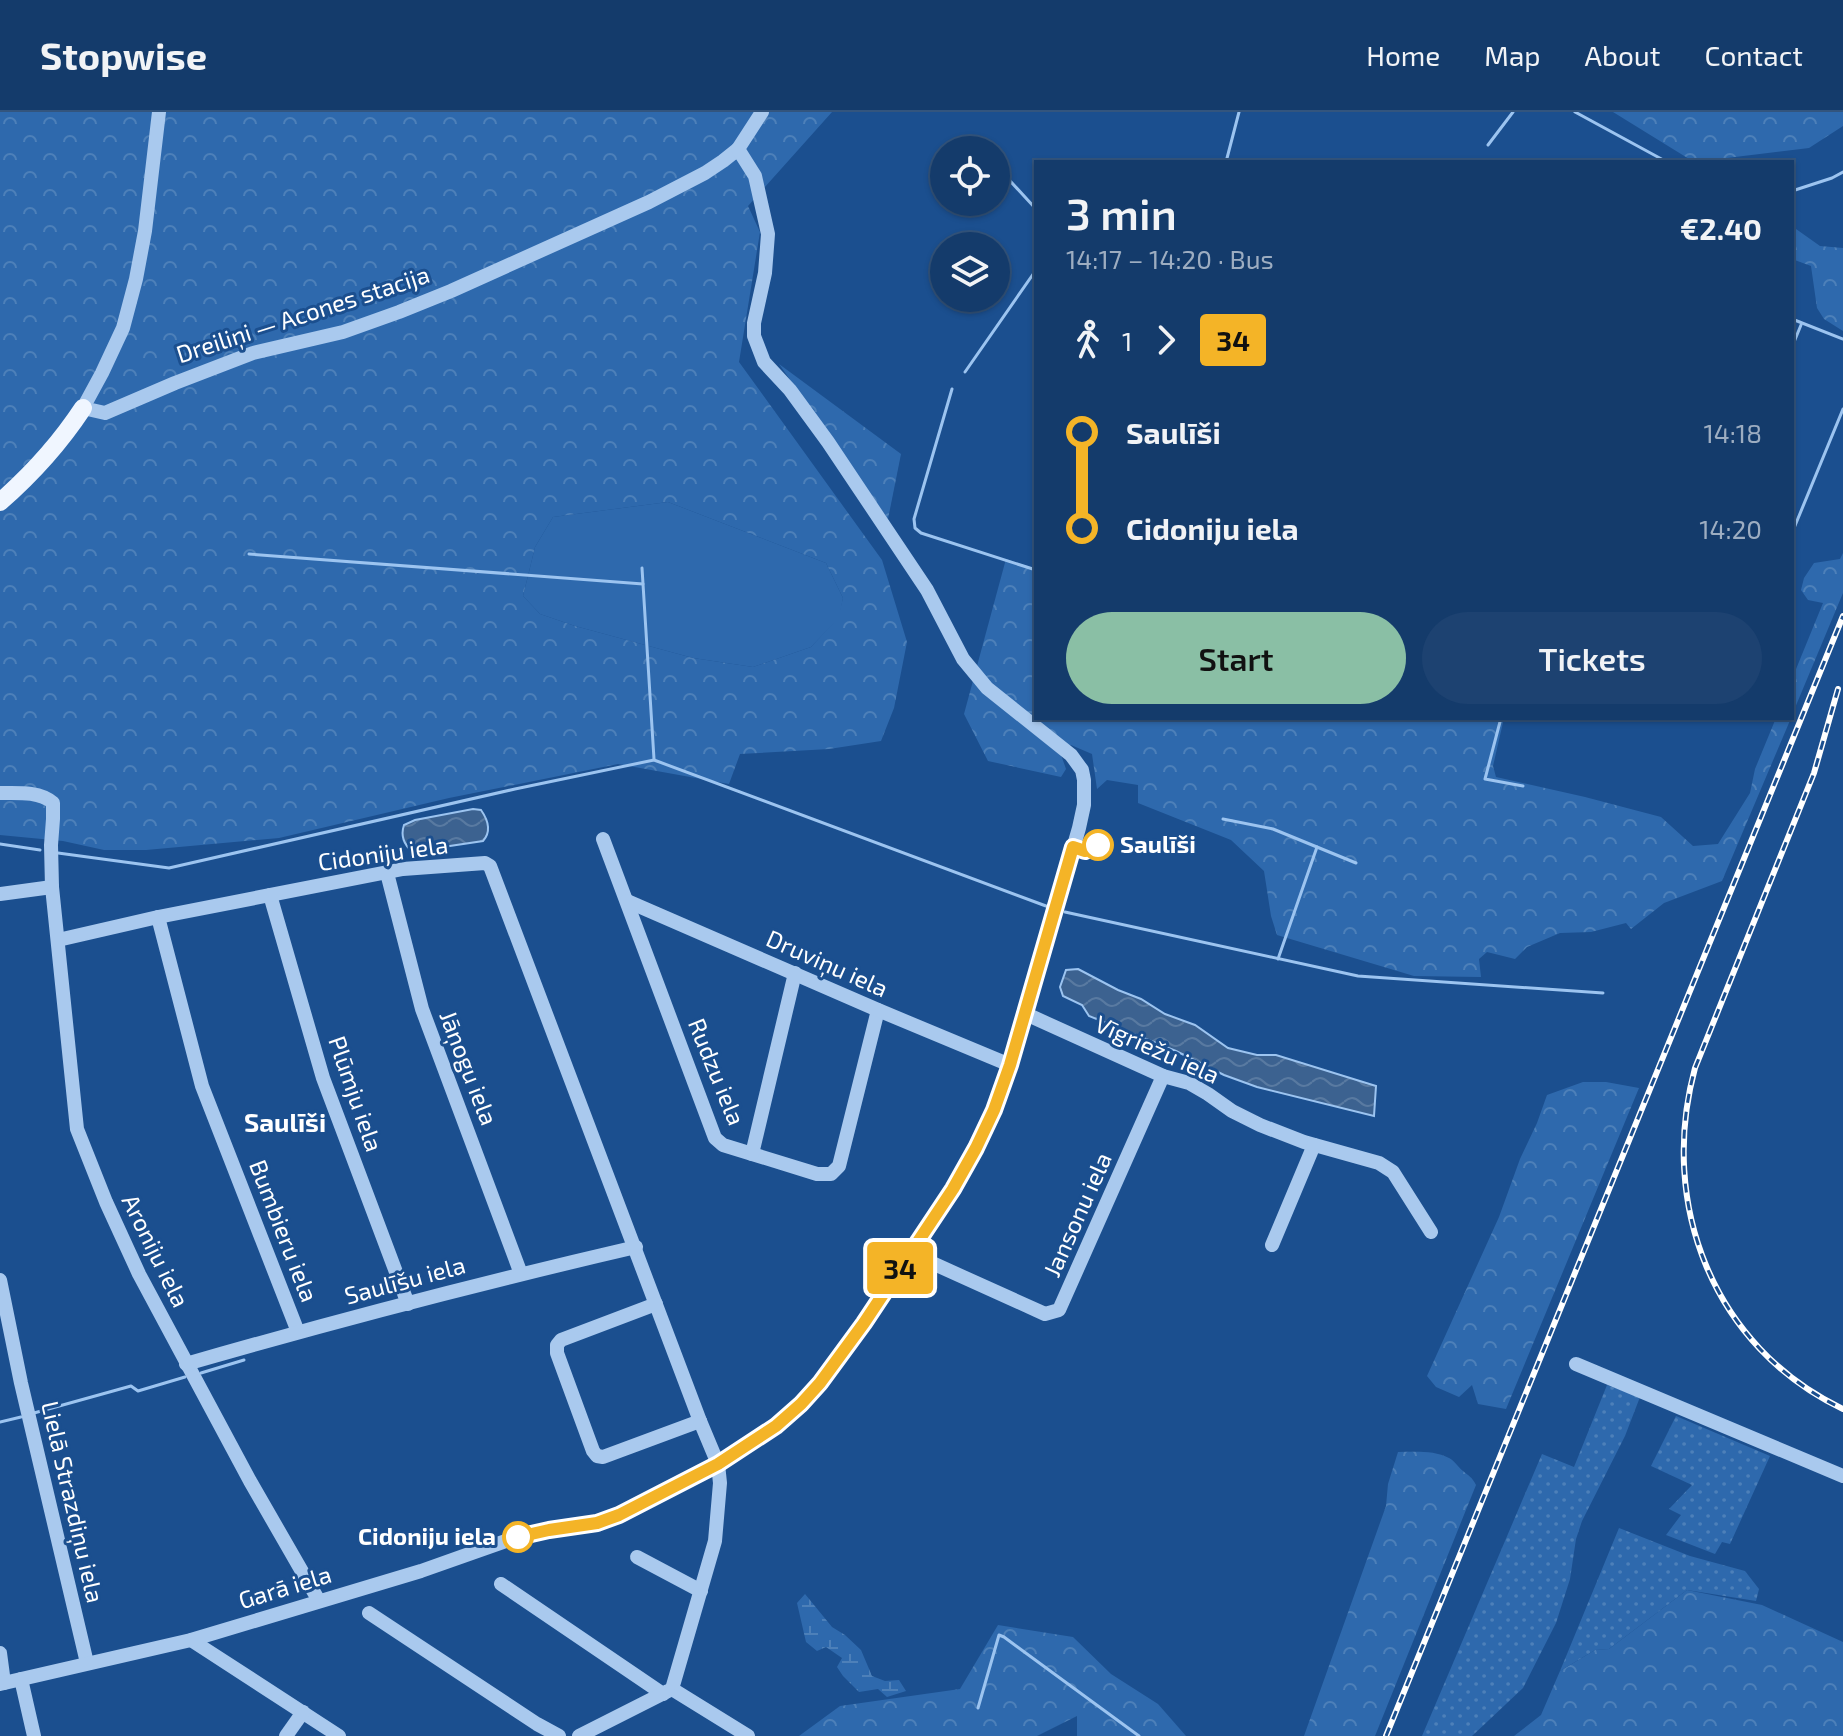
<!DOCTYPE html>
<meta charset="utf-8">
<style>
body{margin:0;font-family:"Exo 2",sans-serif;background:#1d4271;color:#f1f3f6;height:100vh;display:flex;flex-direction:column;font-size:30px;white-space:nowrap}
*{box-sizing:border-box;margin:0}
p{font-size:26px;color:#9dadc1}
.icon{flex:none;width:44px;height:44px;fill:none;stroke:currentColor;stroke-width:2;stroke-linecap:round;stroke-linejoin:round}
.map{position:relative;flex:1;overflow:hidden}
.side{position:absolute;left:1034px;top:48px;width:760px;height:560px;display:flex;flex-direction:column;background:#143b6b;border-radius:0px;box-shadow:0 2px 6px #0004,0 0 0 2px #33557e}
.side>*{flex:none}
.badge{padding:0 16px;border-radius:6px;font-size:28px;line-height:52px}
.fabs{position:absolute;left:930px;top:24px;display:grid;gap:16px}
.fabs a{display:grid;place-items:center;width:80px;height:80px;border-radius:50%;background:#143b6b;box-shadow:0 2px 6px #0004,0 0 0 2px #33557e;font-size:40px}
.map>.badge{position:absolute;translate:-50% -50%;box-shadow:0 0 0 4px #fff}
.legs{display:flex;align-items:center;gap:12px;height:88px;padding:0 32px;font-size:26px}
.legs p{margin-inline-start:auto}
.head{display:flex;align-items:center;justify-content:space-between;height:136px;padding:0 32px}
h1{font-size:44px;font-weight:600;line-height:60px}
.action{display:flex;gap:16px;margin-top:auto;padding:16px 32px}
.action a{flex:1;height:92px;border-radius:48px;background:#8abfa5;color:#111;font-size:32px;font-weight:600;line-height:92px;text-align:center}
.action a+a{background:#1d4271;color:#f1f3f6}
ul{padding:0 32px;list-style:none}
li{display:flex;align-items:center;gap:28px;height:96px;font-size:30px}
li i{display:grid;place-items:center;width:12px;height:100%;margin:0 10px;background:currentColor}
li i::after{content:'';width:20px;height:20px;margin:-10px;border:6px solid;border-radius:50%;background:#143b6b}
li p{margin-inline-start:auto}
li:first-child i{background:linear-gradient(#0000 50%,currentColor 0)}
li:last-child i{background:linear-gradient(currentColor 50%,#0000 0)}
header{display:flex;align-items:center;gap:48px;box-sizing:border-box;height:112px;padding:0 40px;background:#143b6b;border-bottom:2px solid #33557e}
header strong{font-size:38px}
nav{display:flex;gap:44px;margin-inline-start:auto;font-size:28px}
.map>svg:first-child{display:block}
.grass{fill:#2e69ad}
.forest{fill:url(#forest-crowns);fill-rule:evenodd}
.wetland{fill:url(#wetland-marsh)}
.park{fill:url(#park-dots)}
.water{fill:url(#water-waves);stroke:#9cc4f0;stroke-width:2}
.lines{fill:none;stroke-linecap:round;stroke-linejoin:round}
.stream{stroke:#9cc4f0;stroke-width:3}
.minor{stroke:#a9c9ee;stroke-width:14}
.major{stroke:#f0f6ff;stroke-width:18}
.rail-casing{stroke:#fff;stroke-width:6}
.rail{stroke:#1b4f8f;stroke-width:3;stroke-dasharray:9;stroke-linecap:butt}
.line-1-casing{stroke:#fff;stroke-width:18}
.line-1{stroke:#f4b427;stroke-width:12}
.stop-1-dot{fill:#fff;stroke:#f4b427;stroke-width:4}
.labels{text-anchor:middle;stroke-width:6;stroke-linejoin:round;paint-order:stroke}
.street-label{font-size:24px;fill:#fff;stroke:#1b4f8f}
.stop-label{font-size:24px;font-weight:bold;fill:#fff;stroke:#1b4f8f;text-anchor:start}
.neighbourhood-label{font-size:26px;font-weight:bold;fill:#fff;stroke:#1b4f8f}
</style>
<header>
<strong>Stopwise</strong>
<nav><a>Home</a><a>Map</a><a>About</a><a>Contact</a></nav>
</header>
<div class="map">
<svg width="1843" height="1624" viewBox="0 0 1843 1624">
<defs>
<pattern id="forest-crowns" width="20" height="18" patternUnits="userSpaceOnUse" patternTransform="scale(2)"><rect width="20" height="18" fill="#2e69ad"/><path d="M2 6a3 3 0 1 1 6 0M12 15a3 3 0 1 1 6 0" fill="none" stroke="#4d80b9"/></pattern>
<pattern id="wetland-marsh" width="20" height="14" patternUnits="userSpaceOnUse" patternTransform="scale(2)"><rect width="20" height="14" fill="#2e69ad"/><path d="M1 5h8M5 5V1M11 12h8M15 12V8" fill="none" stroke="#4d80b9"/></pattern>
<pattern id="park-dots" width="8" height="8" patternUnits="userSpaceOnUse" patternTransform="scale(2)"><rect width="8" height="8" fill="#2e69ad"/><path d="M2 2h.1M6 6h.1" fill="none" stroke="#4d80b9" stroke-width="1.8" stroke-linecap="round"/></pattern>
<pattern id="water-waves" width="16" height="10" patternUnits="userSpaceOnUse" patternTransform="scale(2)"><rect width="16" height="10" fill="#3c6290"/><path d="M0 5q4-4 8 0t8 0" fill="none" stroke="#597aa1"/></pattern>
</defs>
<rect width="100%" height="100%" fill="#1b4f8f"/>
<polygon class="grass" points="668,390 826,451 843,486 839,506 811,535 753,555 693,546 575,514 540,502 523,484 535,435 553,405"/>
<g class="forest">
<path d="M0 0H832L748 94 760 120 739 250 882 448 907 530 894 596 881 629 829 637 740 642 729 672 618 652 449 686 279 726 146 738H104L63 729 0 723ZM668 390 826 451 843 486 838 506 811 535 753 555 693 546 575 514 540 502 523 484 535 435 553 405Z"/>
<polygon points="1613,0 1843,0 1843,14 1809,36 1694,50"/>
<polygon points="1792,117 1796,117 1820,134 1843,136 1843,219 1824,207 1817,196 1811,154 1792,147"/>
<polygon points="779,252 901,342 888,407"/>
<polygon points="1843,441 1843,481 1792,603 1792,567 1823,491 1808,488 1801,478 1804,466 1814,451 1840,447"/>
<polygon points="1006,447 1036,457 1036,606 1504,606 1493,654 1496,665 1585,685 1661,705 1693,734 1718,732 1750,681 1755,657 1776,606 1791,606 1722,769 1664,791 1631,817 1626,811 1591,820 1560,821 1527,835 1515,847 1487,840 1479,847 1481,865 1414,864 1277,823 1271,804 1264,759 1231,728 1138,691 1138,673 1107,668 1097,677 1092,642 1071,633 1060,640 1066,657 1061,665 988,649 964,602"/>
<polygon points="1583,970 1606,970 1639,976 1506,1297 1478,1292 1472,1273 1459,1285 1436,1275 1427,1264 1499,1105 1520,1047 1537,1011 1547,983"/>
<path d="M1398 1340C1414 1340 1434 1338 1449 1346 1455 1349 1458 1355 1463 1359 1469 1364 1472 1365 1476 1373L1375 1624H1304L1386 1394 1388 1372Z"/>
<polygon points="1687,1478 1762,1493 1843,1530 1843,1624 1514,1624 1541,1603 1560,1559 1595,1538 1609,1537"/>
<polygon points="998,1513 1073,1525 1111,1562 1158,1592 1186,1624 1077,1624 1077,1604 1037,1624 799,1624 840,1594 960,1577"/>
</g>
<polygon class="wetland" points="805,1482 832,1515 845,1523 861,1538 872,1564 885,1569 899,1568 906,1579 887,1585 878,1577 859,1580 843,1564 837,1555 842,1546 826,1535 817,1539 806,1530 797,1491"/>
<g class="park">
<polygon points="1607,1273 1640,1285 1625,1324 1582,1409 1576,1427 1570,1467 1556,1511 1523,1576 1472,1624 1422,1624 1542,1342 1574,1355"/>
<polygon points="1676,1304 1770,1344 1730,1432 1722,1430 1715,1442 1666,1423 1681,1403 1669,1397 1692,1373 1651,1354"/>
<polygon points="1619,1416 1690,1444 1745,1459 1759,1477 1756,1489 1687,1478 1609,1537 1595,1538 1560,1559"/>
</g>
<g class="water">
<path d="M473 697 481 698C488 708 492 719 483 729L423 738 413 740C404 733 400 725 404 713L415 708Z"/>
<polygon points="1078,857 1118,878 1141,887 1165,902 1195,913 1228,936 1257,943 1276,943 1376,974 1374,1004 1257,975 1224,963 1176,939 1089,904 1082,893 1063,884 1060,875 1066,858"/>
</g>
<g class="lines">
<g class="stream">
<polyline points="1575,0 1667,50"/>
<polyline points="1488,33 1513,0"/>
<polyline points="1226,50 1239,0"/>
<polyline points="1000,58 1036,97"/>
<polyline points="1792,79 1832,66 1843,60"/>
<polyline points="1792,207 1843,227"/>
<polyline points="1792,235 1801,213"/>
<polyline points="965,260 1036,158"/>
<polyline points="952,277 914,407 915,416 921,421 1036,458"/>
<polyline points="1792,421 1843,297"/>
<polyline points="249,442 643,472"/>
<polyline points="642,456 654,647"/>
<polyline points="1501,606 1485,667 1523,674"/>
<polyline points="1223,707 1273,717 1356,751"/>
<polyline points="0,732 40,738"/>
<polyline points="58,741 169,756 515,677 654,648 1046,794"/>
<polyline points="1065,800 1358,864 1603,881"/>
<polyline points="1278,847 1317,735"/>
<polyline points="201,1261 244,1248"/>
<polyline points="34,1301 131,1274 138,1279 185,1265"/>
<polyline points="0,1310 21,1305"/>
<polyline points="978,1596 999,1523 1004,1525 1139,1624"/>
</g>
<g class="minor">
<polyline points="159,0 145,119 136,167 123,216 102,261 83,296 105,301 175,271 253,241 343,220 399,200 451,179 649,90 705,61 723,49 738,37 762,0"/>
<path d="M0 681C16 681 40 679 53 691V707L51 733 52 775 77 1017 106 1090 139 1162 250 1369 319 1489"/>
<polyline points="603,727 715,1026 723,1033 817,1062 831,1062 839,1054 878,898"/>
<polyline points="387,761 422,897 521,1162"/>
<polyline points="0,782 52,775"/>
<polyline points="270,783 323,966 408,1192"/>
<polyline points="627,789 878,898 1010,953"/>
<polyline points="158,805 202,974 298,1220"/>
<polyline points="58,828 158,805 403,757 485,751 490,754 700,1309 718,1352 720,1371 715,1429 672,1577 748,1624"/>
<polyline points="1026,902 1163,964 1189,971 1208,982 1232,999 1260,1013 1304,1030 1379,1051 1393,1060 1431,1120"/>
<polyline points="752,1042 795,861"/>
<polyline points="1272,1133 1314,1033"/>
<polyline points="910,1141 1045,1202 1059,1198 1163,964"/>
<polyline points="0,1168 21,1271 87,1551"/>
<polyline points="656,1192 561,1228 557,1233 557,1241 593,1339 597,1344 603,1345 700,1309"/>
<path d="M186 1252C335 1209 485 1170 636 1135"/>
<polyline points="1576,1252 1843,1364"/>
<polyline points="637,1445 701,1479"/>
<polyline points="501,1472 663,1582"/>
<polyline points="369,1501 537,1612 559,1624"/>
<polyline points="191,1528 339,1624"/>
<polyline points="0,1541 4,1571"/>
<polyline points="21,1567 34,1624"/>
<polyline points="0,1572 191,1528 421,1459 517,1425 549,1418 597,1411 619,1403 718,1352 776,1314 801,1292 820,1271 864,1211 953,1077 976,1036 994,998 1010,953 1079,716 1084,693 1084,668 1082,658 1071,643 987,576 963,547 927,478 828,330 790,278 764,250 754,224 754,211 765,161 768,122 755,64 738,37"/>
<polyline points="286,1624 303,1600"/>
<polyline points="579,1624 668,1579"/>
</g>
<path class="major" d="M0 390C32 362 60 331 83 296"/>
<g class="rail-casing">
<g id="rail">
<path d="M1838 577 1814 661 1695 956C1658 1092 1713 1235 1843 1297"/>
<polyline points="1386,1624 1843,504"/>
</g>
</g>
<use href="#rail" class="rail"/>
</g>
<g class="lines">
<g class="line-1-casing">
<polyline id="line-1" points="518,1425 549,1418 597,1411 619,1403 718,1352 776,1314 801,1292 820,1271 864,1211 953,1077 976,1036 994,998 1010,953 1073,735 1085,739 1098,733"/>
</g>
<use href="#line-1" class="line-1"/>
</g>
<g class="stop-1-dot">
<circle cx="1098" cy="733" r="14"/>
<circle cx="518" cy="1425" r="14"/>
</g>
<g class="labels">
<g class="street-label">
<text transform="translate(303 203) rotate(-18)" y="8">Dreiliņi — Acones stacija</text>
<text transform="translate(383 742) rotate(-8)" y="8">Cidoniju iela</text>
<text transform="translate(827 852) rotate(24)" y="8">Druviņu iela</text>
<text transform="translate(1157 938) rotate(24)" y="8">Vīgriežu iela</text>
<text transform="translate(468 956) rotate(69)" y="8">Jāņogu iela</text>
<text transform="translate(716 960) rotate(68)" y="8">Rudzu iela</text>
<text transform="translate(355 982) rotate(71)" y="8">Plūmju iela</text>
<text transform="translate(1078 1103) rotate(-66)" y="8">Jansonu iela</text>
<text transform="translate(283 1119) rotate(69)" y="8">Bumbieru iela</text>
<text transform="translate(155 1139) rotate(64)" y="8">Aroniju iela</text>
<text transform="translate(405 1169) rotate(-15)" y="8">Saulīšu iela</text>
<text transform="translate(72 1390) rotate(77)" y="8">Lielā Strazdiņu iela</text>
<text transform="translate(285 1476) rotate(-17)" y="8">Garā iela</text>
</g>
<g class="stop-label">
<text x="1120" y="741">Saulīši</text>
<text x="496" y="1433" text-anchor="end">Cidoniju iela</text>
</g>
<g class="neighbourhood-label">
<text x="285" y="1020">Saulīši</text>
</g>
</g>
</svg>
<div class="fabs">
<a><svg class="icon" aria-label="locate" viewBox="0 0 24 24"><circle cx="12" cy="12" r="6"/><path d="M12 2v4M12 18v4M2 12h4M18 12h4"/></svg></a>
<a><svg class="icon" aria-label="layers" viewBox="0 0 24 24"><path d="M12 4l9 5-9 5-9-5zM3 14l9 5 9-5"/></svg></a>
</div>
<b class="badge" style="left:900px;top:1156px;background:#f4b427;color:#111">34</b>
<section class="side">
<div class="head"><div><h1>3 min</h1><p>14:17 – 14:20 · Bus</p></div><b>€2.40</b></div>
<div class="legs"><svg class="icon" aria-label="walk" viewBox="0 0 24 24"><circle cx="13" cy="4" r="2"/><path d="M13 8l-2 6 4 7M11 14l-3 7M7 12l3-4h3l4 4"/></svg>1<svg class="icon" aria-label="forward" viewBox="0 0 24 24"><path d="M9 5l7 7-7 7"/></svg><b class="badge" style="background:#f4b427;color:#111">34</b></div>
<ul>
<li><i style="color:#f4b427"></i><b>Saulīši</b><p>14:18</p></li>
<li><i style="color:#f4b427"></i><b>Cidoniju iela</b><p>14:20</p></li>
</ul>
<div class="action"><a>Start</a><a>Tickets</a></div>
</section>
</div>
